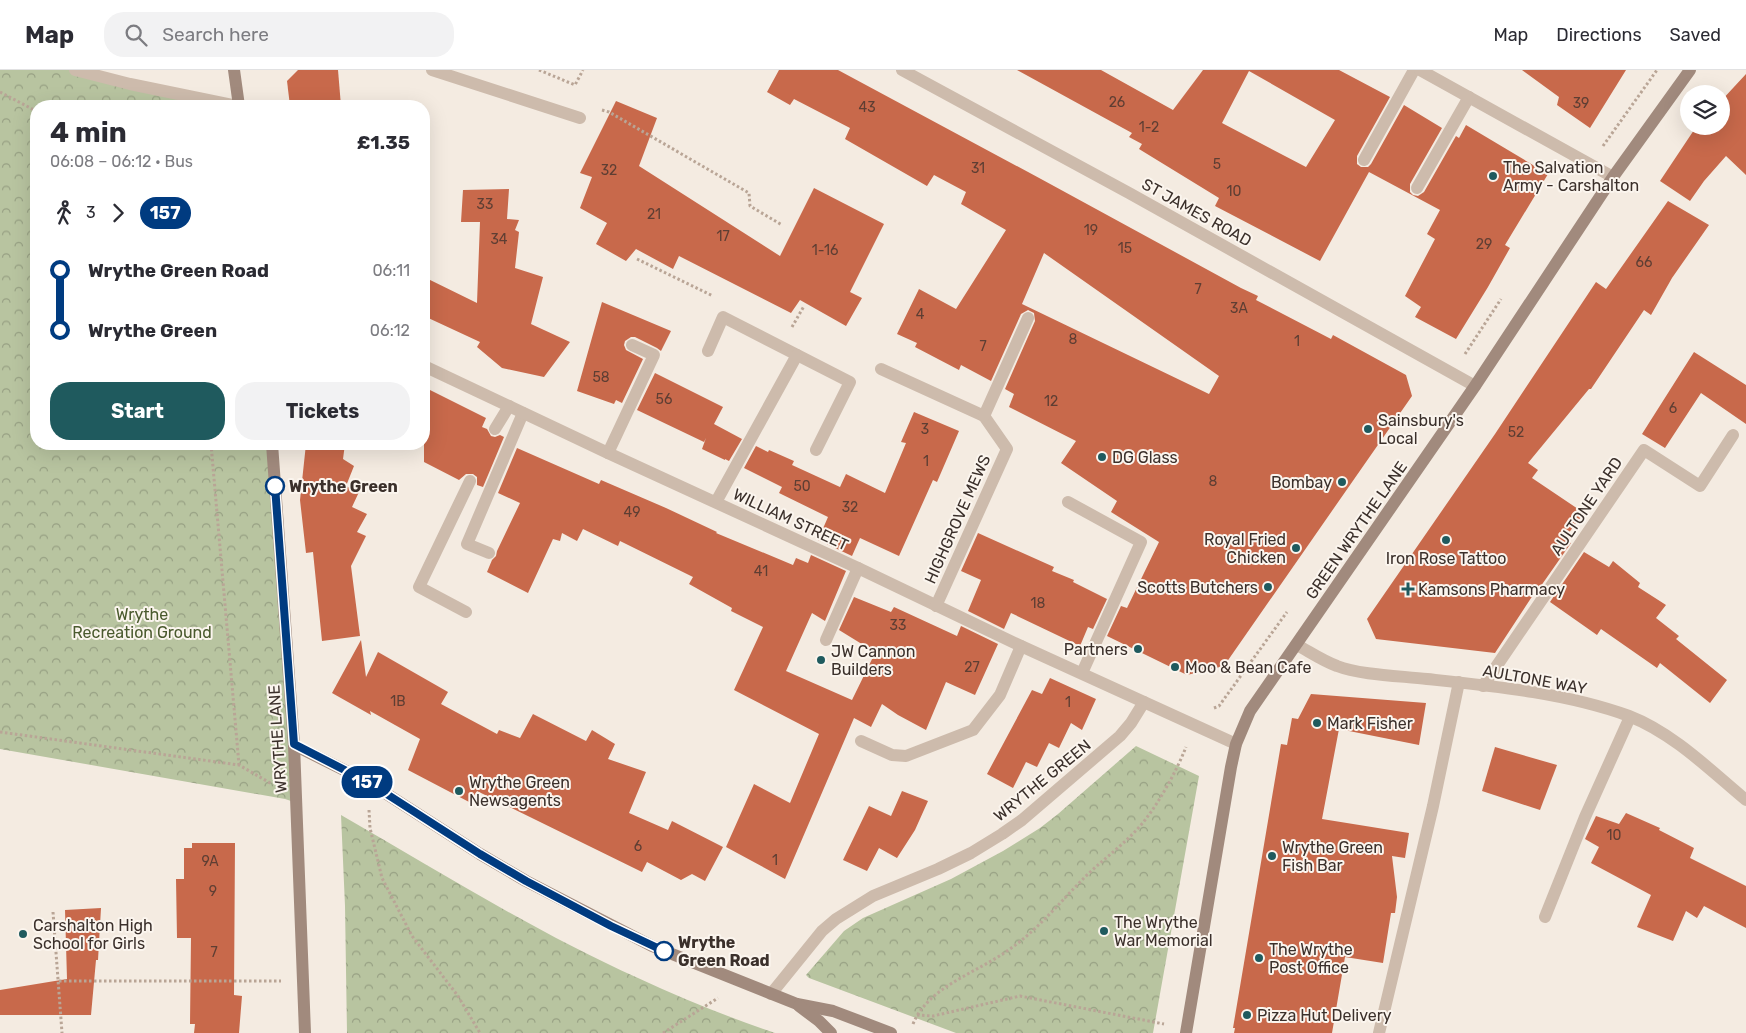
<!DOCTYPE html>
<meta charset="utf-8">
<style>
body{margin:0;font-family:Rubik,sans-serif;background:#f2f2f3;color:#2b2b33;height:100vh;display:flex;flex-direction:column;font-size:19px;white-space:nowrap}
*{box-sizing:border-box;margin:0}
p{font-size:16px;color:#7c7c81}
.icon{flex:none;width:28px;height:28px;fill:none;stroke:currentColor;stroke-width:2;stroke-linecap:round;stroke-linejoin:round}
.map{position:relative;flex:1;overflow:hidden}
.details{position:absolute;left:30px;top:30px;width:400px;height:350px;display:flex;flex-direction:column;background:#fff;border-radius:20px;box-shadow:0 5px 20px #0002}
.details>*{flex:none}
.badge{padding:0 10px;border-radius:16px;font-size:18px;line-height:32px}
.fabs{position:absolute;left:1680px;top:15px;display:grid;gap:10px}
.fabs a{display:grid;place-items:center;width:50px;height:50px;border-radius:50%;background:#fff;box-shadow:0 5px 20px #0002;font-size:25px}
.map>.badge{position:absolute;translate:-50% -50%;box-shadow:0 0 0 2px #fff}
.legs{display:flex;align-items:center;gap:8px;height:55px;padding:0 20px;font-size:16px}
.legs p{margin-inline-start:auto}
.overview{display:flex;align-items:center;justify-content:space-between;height:85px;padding:0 20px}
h1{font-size:28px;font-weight:700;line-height:38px}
.action{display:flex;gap:10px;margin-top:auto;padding:10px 20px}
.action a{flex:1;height:58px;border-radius:20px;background:#1f5a5e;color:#fff;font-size:20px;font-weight:700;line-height:58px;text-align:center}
.action a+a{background:#f2f2f3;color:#2b2b33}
ul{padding:0 20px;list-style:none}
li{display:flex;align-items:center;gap:18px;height:60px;font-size:19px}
li i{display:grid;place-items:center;width:8px;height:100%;margin:0 6px;background:currentColor}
li i::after{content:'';width:12px;height:12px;margin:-6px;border:4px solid;border-radius:50%;background:#fff}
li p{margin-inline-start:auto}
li:first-child i{background:linear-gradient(#0000 50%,currentColor 0)}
li:last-child i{background:linear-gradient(currentColor 50%,#0000 0)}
header{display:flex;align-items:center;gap:30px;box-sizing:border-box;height:70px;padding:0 25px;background:#fff;border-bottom:1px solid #e1e1e2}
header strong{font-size:24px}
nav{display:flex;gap:28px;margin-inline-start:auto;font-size:18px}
.search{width:350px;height:45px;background:#f2f2f3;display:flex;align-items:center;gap:12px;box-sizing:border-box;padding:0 18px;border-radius:20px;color:#7c7c81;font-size:19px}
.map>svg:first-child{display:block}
.park{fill:url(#park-crowns)}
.building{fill:#c8694b;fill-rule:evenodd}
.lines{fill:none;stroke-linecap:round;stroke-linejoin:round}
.path{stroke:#b9a596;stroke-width:3;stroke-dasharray:2.5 2.5;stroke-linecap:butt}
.lane{stroke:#cdbbac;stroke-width:12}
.street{stroke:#cdbbac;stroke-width:12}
.secondary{stroke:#a18a7d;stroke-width:12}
.line-1-casing{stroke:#fff;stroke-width:11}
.line-1{stroke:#003b80;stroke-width:8}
.poi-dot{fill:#1f5a5e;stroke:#fbf5ee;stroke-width:2}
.stop-1-dot{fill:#fff;stroke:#003b80;stroke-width:2.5}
.labels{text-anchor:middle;stroke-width:4;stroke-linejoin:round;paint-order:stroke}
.number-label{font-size:14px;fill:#5e3e33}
.poi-label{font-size:16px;fill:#3b302b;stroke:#fbf5ee;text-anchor:start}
.street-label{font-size:16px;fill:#3b302b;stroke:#fbf5ee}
.stop-label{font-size:16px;font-weight:bold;fill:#3b302b;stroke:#fbf5ee;text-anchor:start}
.park-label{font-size:16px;fill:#4a5a2e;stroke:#fbf5ee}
</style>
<header>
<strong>Map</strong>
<div class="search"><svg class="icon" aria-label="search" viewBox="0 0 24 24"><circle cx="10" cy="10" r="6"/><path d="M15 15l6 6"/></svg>Search here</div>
<nav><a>Map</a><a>Directions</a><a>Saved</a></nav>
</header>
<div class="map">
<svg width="1746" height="963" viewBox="0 0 1746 963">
<defs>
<pattern id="park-crowns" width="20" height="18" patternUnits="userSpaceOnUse" patternTransform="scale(1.25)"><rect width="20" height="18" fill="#b8c4a0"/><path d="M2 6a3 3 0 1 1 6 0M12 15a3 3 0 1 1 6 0" fill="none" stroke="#97a083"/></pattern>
</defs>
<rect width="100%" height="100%" fill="#f4ebe1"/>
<g class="park">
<polygon points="0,0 75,0 237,36 36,36 36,374 272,374 297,733 285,729 0,679"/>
<polygon points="1136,676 1199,706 1153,963 956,963 809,908 806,905 844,861 863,848 951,809 1003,781 1040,758 1058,744"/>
<path d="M341 745C439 801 535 862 638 908 683 929 728 947 775 963H347L345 836Z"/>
</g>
<g class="building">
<polygon points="298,0 338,0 341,36 290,36 287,11"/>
<path d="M779 0H838L1041 109 1241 218 1258 226 1256 230 1331 269 1333 265 1406 305 1412 326 1224 596 1187 605 1107 566 1121 536 1127 538 1159 472 1111 442 1117 431 1061 393 1076 371 1009 337 1014 324 1005 319 1035 251 1034 243 1028 240 1021 244 991 311 961 295 959 300 915 277 917 273 897 264 919 219 956 239 1006 160 961 134 966 122 934 105 927 116 845 69 850 58 794 29 790 35 767 22ZM1044 183 1219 306 1209 324 1022 234Z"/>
<path d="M1017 0H1101L1173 40 1203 0H1339L1390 27 1357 86V94L1361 97H1368L1371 94 1404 35 1442 58 1410 114V122L1413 125 1418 126 1424 122 1456 66 1459 68 1466 55 1548 104 1505 175 1510 178 1488 217 1456 269 1415 247 1421 237 1405 226 1435 169 1427 164 1440 140 1369 102 1320 191 1215 136 1219 128 1139 79 1142 74 1129 67 1132 63ZM1249 1 1335 50 1306 97 1222 53Z"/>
<polygon points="1522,0 1626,0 1590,58 1557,35 1559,27"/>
<polygon points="1746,4 1746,105 1726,86 1704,111 1690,131 1660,111 1696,57 1695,56 1721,56 1721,31"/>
<polygon points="616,31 657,48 639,96 780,186 814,118 884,154 850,222 862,228 846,256 800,230 791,243 679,186 673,199 636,179 626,191 596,174 607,153 580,138 592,107 580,103"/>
<polygon points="509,119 507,149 519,150 515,160 519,162 515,198 543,207 531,254 570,272 544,307 502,298 477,277 480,272 424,246 424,207 477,233 480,152 461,152 463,120"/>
<polygon points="1668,131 1709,155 1672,208 1651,245 1644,240 1591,319 1589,319 1528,393 1538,400 1532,408 1584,443 1564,469 1571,473 1536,523 1535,522 1495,583 1376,569 1367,549 1495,364 1596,212 1606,219"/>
<polygon points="602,232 671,261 661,281 657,278 635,267 631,267 625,271 624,275 626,280 643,289 622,333 616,330 614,334 577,321"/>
<polygon points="1694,282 1746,315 1746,354 1701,323 1665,378 1642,364"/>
<polygon points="655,303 723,337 714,354 742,369 729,391 725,389 725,390 702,379 706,368 704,372 637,340"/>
<polygon points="424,317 486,348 482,357 487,359 491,366 495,367 500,365 504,367 483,417 477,415 477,407 473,404 466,404 459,410 424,392"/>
<polygon points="914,342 959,361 937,412 933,410 899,486 860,468 852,486 818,470 828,447 779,423 782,417 744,398 756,376 768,382 769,380 794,391 792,395 840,417 846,404 885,423 906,373 901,372"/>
<polygon points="306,374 345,374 343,389 354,396 346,416 359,422 352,437 367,444 357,462 366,466 351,496 360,566 322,571 313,482 306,483 300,430"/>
<polygon points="517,378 599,414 601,410 666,438 717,462 716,463 793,495 796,488 808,493 811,485 846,501 825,551 812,543 786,601 852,630 875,583 864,578 865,576 839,560 854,527 891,542 894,537 957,566 961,556 998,574 975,625 946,612 926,660 898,645 882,634 871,657 854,648 785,809 726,777 754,714 790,733 819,664 734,620 763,557 731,541 732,538 689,514 693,507 620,471 618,476 583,459 577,471 562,463 560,471 553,469 528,523 487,502 492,490 496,486 497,481 520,433 498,423"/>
<polygon points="978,463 1054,497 1052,501 1074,510 1073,512 1107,529 1093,559 1088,557 1080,576 1011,543 1004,559 968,541 981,510 961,501"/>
<polygon points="1584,482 1609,497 1613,491 1640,513 1638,517 1666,535 1656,548 1679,566 1676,569 1727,610 1710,633 1660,593 1657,598 1601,559 1597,565 1550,532"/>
<polygon points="361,570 366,607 378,582 448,622 441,634 497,664 499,660 520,668 533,644 586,671 592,660 615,674 608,689 646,702 629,743 668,760 672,751 723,777 705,811 692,804 681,810 647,792 642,802 477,721 471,733 408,700 420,669 370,641 371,645 332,623"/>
<polygon points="1050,608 1096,629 1082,660 1071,653 1059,678 1049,673 1037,697 1026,692 1013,718 987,704 1032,620 1042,624"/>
<polygon points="1311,624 1426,633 1419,675 1339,659 1322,749 1409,763 1405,788 1392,786 1397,827 1395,843 1391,843 1383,893 1345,887 1332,963 1234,963 1235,958 1233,958 1281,674 1287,675 1292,648 1298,649"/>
<polygon points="1495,677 1557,695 1540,740 1482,721"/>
<polygon points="902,721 928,731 915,760 897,788 879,778 867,801 843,790 869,736 891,746"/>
<polygon points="1626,743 1660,758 1659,760 1694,778 1690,788 1746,816 1746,858 1704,836 1697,848 1686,841 1673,871 1637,857 1651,825 1591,793 1599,777 1585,769 1596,746 1619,754"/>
<polygon points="192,773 235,773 234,925 242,926 239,963 194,963 195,954 190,954 191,868 177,868 176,809 184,809 184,778 192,778"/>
<polygon points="101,838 98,890 96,890 91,945 0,945 0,920 67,909 65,840"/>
</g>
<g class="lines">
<g class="path">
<polyline points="539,0 575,15 583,0"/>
<polyline points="0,22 36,41"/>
<polyline points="602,40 609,42 749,123 750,136 782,155"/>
<polyline points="1603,76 1657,0"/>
<polyline points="637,189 713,226"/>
<polyline points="792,257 804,236"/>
<polyline points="1465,284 1501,229"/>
<polyline points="211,374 239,695"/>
<polyline points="1214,638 1219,636 1287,542"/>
<polyline points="0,662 239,695 272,714"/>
<polyline points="369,740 370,758 382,808 412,866 458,926 480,963"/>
<polyline points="53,842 62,963"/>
<polyline points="59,911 281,911"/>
<polyline points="917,945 933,946 1020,926 1164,954"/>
<path d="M913 954C928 917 976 903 1007 881 1037 861 1059 833 1084 808 1104 788 1128 772 1145 750 1160 731 1177 700 1186 677"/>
<polyline points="663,963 718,928"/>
</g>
<g class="lane">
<polyline points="1364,90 1414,0"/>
<polyline points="1417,118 1469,27"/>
<polyline points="708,281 723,247 850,312 816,380"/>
<polyline points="495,359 509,336"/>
<polyline points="608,383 654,285 632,275"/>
<polyline points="716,432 797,285"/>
<polyline points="1068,432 1141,472 1082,603"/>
<polyline points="489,483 467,474 523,343"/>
<polyline points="466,542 419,517 470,411"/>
<polyline points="826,570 858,498"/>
<polyline points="1483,616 1644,380 1700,416 1733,365"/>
<polyline points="1545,847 1585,747 1630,647"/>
<polyline points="1379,963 1433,736 1459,612"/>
</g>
<g class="street">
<polyline points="75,0 130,14 237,36"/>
<polyline points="432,0 580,48"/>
<polyline points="902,0 1129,123 1475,316"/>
<polyline points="1420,0 1613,107"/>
<polyline points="424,296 608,383 858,498 1021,576 1236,674"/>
<polyline points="881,299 984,346 1007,379 936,536"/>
<polyline points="984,346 1028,248"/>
<path d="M1297 575C1310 582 1323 591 1337 596 1360 605 1402 606 1427 609 1493 616 1566 623 1629 646 1673 663 1710 700 1746 730"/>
<polyline points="861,671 892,685 906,686 973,660 1000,625 1021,576"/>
<polyline points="771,924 822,861 836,849 873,826 938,799 971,783 1002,764 1022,750 1120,666 1131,653 1144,632"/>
</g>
<g class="secondary">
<polyline points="234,0 239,36"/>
<polyline points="272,374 294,675 305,963"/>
<polyline points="294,675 368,712 480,784 526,811 652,876 797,934 833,941 891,963"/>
<polyline points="799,936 819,951 831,963"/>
<polyline points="1186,963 1231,697 1236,674 1250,641 1475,316 1613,107 1690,0"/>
</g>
</g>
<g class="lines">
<g class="line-1-casing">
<polyline id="line-1" points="275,416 294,674 368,712 480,784 526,811 611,856 664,881"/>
</g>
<use href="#line-1" class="line-1"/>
</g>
<g class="poi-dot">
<circle cx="1493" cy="106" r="5"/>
<circle cx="1368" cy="359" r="5"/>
<circle cx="1102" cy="387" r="5"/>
<circle cx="1342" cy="412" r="5"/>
<circle cx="1446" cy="470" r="5"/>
<circle cx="1296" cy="478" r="5"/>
<circle cx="1268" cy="517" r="5"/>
<path d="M1405.5 511.5h5v5h5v5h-5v5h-5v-5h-5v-5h5z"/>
<circle cx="1138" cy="579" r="5"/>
<circle cx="821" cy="590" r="5"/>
<circle cx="1175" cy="597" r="5"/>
<circle cx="1317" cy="653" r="5"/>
<circle cx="459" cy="721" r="5"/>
<circle cx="1272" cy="786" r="5"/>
<circle cx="1104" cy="861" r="5"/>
<circle cx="23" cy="864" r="5"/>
<circle cx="1259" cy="888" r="5"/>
<circle cx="1247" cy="945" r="5"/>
</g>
<g class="stop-1-dot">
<circle cx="275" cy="416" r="9"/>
<circle cx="664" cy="881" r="9"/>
</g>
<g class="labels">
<g class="number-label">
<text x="1117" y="37">26</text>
<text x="1581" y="38">39</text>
<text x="867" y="42">43</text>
<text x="1149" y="62">1-2</text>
<text x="1217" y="99">5</text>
<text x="978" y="103">31</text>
<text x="609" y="105">32</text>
<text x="1234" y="126">10</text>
<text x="485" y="139">33</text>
<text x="654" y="149">21</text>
<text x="1091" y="165">19</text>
<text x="723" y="171">17</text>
<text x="499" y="174">34</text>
<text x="1484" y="179">29</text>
<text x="1125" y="183">15</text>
<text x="825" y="185">1-16</text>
<text x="1644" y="197">66</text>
<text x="1198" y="224">7</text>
<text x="1239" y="243">3A</text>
<text x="920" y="249">4</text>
<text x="1073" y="274">8</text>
<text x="1297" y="276">1</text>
<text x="983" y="281">7</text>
<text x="601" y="312">58</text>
<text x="664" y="334">56</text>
<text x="1051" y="336">12</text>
<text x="1673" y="343">6</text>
<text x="925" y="364">3</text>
<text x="1516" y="367">52</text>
<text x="926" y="396">1</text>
<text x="1213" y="416">8</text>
<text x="802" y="421">50</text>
<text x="850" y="442">32</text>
<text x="632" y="447">49</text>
<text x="761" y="506">41</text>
<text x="1038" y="538">18</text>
<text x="898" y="560">33</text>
<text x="972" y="602">27</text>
<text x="398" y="636">1B</text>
<text x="1068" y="637">1</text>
<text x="1614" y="770">10</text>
<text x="638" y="781">6</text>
<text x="775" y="795">1</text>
<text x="210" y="796">9A</text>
<text x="213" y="826">9</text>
<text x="214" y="887">7</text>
</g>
<g class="poi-label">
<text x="1503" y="103">The Salvation<tspan x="1503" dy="18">Army - Carshalton</tspan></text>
<text x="1378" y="356">Sainsbury's<tspan x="1378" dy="18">Local</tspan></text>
<text x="1112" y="393">DG Glass</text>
<text x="1332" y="418" text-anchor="end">Bombay</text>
<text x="1286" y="475" text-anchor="end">Royal Fried<tspan x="1286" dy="18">Chicken</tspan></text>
<text x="1446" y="494" text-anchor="middle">Iron Rose Tattoo</text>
<text x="1258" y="523" text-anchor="end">Scotts Butchers</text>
<text x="1418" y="525">Kamsons Pharmacy</text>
<text x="1128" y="585" text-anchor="end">Partners</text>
<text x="831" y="587">JW Cannon<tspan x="831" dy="18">Builders</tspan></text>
<text x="1185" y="603">Moo &amp; Bean Cafe</text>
<text x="1327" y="659">Mark Fisher</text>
<text x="469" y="718">Wrythe Green<tspan x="469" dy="18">Newsagents</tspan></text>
<text x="1282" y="783">Wrythe Green<tspan x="1282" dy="18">Fish Bar</tspan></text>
<text x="1114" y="858">The Wrythe<tspan x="1114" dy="18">War Memorial</tspan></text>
<text x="33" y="861">Carshalton High<tspan x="33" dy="18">School for Girls</tspan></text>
<text x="1269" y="885">The Wrythe<tspan x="1269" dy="18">Post Office</tspan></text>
<text x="1257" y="951">Pizza Hut Delivery</text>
</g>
<g class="street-label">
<text transform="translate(1197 142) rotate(29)" y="6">ST JAMES ROAD</text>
<text transform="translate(1586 436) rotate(-56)" y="6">AULTONE YARD</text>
<text transform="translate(791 449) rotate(25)" y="6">WILLIAM STREET</text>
<text transform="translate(957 449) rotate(-66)" y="6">HIGHGROVE MEWS</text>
<text transform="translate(1356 460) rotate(-55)" y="6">GREEN WRYTHE LANE</text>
<text transform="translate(1535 609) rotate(10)" y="6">AULTONE WAY</text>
<text transform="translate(277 669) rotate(-94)" y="6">WRYTHE LANE</text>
<text transform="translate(1042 710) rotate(-39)" y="6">WRYTHE GREEN</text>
</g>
<g class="stop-label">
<text x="289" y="422">Wrythe Green</text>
<text x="678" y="878">Wrythe<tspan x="678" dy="18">Green Road</tspan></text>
</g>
<g class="park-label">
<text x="142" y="550">Wrythe<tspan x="142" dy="18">Recreation Ground</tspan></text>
</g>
</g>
</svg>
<div class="fabs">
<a><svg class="icon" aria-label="layers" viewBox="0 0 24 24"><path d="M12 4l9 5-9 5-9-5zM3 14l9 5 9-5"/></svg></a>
</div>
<b class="badge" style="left:367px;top:712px;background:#003b80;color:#fff">157</b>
<section class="details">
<div class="overview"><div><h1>4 min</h1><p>06:08 – 06:12 · Bus</p></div><b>£1.35</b></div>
<div class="legs"><svg class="icon" aria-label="walk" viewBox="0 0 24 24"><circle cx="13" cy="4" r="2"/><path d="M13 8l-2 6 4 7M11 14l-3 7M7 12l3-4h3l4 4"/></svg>3<svg class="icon" aria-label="forward" viewBox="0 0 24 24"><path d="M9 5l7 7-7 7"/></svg><b class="badge" style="background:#003b80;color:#fff">157</b></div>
<ul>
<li><i style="color:#003b80"></i><b>Wrythe Green Road</b><p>06:11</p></li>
<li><i style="color:#003b80"></i><b>Wrythe Green</b><p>06:12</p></li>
</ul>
<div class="action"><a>Start</a><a>Tickets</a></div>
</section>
</div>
